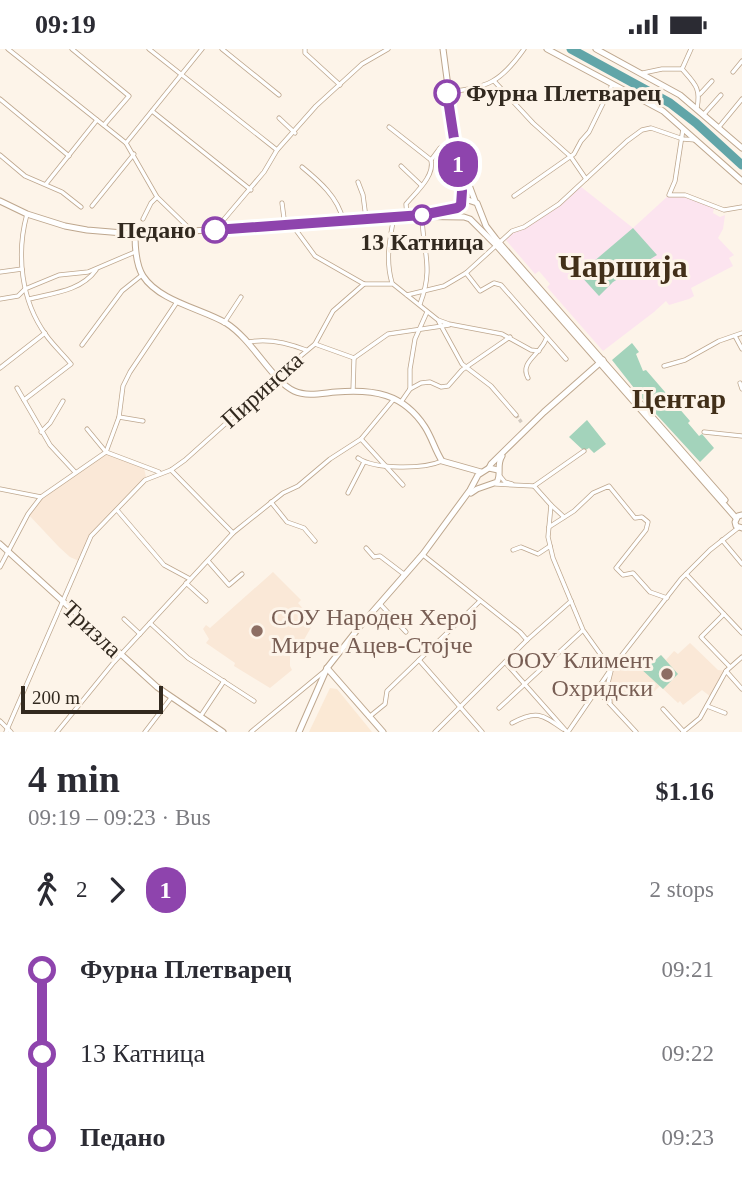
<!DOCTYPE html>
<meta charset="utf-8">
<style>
body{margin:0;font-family:Georgia,serif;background:#f7f7f7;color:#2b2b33;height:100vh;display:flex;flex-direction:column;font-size:26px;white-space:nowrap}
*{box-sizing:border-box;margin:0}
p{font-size:23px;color:#7c7c81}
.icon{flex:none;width:38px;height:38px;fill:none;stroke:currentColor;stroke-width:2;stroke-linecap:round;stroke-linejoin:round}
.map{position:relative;height:683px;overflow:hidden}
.panel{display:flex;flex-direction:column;background:#fff;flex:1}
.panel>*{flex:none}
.badge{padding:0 14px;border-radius:23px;font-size:24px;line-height:46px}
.scale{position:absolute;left:21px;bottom:18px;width:142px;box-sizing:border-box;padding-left:7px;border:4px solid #32291f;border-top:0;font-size:19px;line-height:24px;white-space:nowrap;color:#32291f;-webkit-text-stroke:5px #fdf4e9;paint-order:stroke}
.map>.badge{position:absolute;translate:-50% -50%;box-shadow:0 0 0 4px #fff}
.legs{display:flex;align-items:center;gap:10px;height:77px;padding:0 28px;font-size:23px}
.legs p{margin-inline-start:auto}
.head{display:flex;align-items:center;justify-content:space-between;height:119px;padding:0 28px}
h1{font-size:38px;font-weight:700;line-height:52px}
ul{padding:0 28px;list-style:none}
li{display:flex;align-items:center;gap:24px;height:84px;font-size:26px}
li i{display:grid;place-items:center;width:10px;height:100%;margin:0 9px;background:currentColor}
li i::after{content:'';width:18px;height:18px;margin:-9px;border:5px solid;border-radius:50%;background:#fff}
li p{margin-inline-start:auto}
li:first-child i{background:linear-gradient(#0000 50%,currentColor 0)}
li:last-child i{background:linear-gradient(currentColor 50%,#0000 0)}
.status{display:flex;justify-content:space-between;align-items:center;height:49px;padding:0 35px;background:#fff;direction:ltr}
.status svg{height:19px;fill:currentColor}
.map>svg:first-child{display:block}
.commercial{fill:#fce4ef}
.built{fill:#fbe9d5}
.education{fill:#fae8d7}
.green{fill:#a3d3bb}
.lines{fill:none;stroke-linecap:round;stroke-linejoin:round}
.river{stroke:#61a5a8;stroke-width:9}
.minor-tunnel{stroke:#d4cbc1;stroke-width:3.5;stroke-dasharray:3.5 2;stroke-linecap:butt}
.minor-casing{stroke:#bea78e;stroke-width:5}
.tertiary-casing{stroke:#bea78e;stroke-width:7}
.secondary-casing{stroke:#bea78e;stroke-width:7}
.minor{stroke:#fff;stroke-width:3.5}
.tertiary{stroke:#fff;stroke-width:5}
.secondary{stroke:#fff;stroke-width:5}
.line-1-casing{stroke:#fff;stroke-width:16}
.line-1{stroke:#8e44ad;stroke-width:10}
.stop-1-dot{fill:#fff;stroke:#8e44ad;stroke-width:3.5}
.education-dot{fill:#8d6e63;stroke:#fdf4e9;stroke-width:2.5}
.labels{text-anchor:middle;stroke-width:6;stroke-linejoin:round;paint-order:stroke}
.stop-label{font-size:24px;font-weight:bold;fill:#32291f;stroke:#fdf4e9;text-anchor:start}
.street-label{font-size:24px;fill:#32291f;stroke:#fdf4e9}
.education-label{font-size:24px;fill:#785e54;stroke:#fdf4e9;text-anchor:start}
.quarter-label{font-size:28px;font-weight:bold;fill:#422f19;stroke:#fdf4e9}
.district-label{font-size:32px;font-weight:bold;fill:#422f19;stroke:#fdf4e9}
</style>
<div class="status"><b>09:19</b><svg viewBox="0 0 49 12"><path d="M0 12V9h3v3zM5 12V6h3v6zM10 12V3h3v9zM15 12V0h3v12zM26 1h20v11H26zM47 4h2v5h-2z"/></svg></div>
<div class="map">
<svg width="742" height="683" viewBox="0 0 742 683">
<rect width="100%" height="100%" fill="#fdf4e9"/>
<polygon class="commercial" points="580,137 633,179 669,146 680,145 714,158 713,164 720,168 725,166 723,180 718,189 734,206 729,209 733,217 691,239 694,247 689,250 669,256 666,252 654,263 603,302 547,238 550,235 539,222 535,225 505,190 512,182 546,165"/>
<polygon class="built" points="330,639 337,640 372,683 309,683"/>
<g class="education">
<polygon points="106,403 144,419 146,428 91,487 79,512 70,508 59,498 28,465 41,448"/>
<polygon points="273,523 301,551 298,554 313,571 313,575 297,603 290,606 290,617 292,621 270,639 234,617 235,614 206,594 209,590 203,580 206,576 210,579"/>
<polygon points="690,594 718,621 726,622 711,648 702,641 683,656 680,652 678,654 660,637 645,651 639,645 635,648 628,641 620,648 615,649 615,653 611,655 608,644 611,620 623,608 638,621 649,609 653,613 661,606 666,611 674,602 678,605"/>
</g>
<g class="green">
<polygon points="633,179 657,206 613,233 599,247 579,225"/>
<polygon points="632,294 639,303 636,305 643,322 646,321 690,372 688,374 699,387 702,385 714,399 700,413 645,353 612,311"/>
<polygon points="587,371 606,395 594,404 589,399 584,402 569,388"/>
<polygon points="661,606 678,625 663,640 640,619 649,609 653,613"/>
</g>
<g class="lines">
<polyline class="river" points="571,0 670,54 696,74 742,116"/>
<polyline class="minor-tunnel" points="516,366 522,374"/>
<g class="minor-casing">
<g id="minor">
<polyline points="8,0 126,94 157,148 191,181"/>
<polyline points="72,0 129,47 104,76"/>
<polyline points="149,0 277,101"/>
<polyline points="222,0 279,46"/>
<polyline points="305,0 305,4 340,36"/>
<polyline points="682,20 691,0"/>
<polyline points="733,23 742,12"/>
<path d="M643 24 662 20H682C695 35 701 39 697 59"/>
<polyline points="494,32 533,74 571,108 586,130"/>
<path d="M448 43C488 38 500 34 524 0"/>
<polyline points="700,45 712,32"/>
<polyline points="0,50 69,107"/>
<polyline points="152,62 251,141"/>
<polyline points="704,65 721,46"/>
<polyline points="279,69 295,84"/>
<polyline points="389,78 431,111"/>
<polyline points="719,78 742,50"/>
<polyline points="683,80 675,132 669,146 685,146 724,161 742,158"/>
<polyline points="126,94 202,0"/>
<polyline points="0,106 25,127 62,143 81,158"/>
<polyline points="401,117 421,136"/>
<path d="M302 118C319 132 338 148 343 171"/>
<polyline points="358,133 363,146 366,169"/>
<polyline points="46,135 97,71"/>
<polyline points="514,147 574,105 581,92 589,83 612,36"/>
<polyline points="282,154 285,177"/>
<polyline points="92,157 134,105"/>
<path d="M407 167 406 155C416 143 435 127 431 111L440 99H456"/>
<polyline points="143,170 151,154 157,148"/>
<polyline points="293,177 315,207 364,235 393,235 438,271 449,275 502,285 531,301 539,302"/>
<polyline points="215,181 264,123 277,101 316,57 362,15 388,0"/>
<polyline points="0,223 22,220"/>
<polyline points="466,224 480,242 494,234 501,236 566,310"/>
<path d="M392 234C385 210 390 190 394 167"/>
<polyline points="407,246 444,237 466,224 512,182 524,178 559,155 627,92 642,81 651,79 683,90 696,91"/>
<polyline points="0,250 18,247 25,240 59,226 88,223 135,203"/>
<path d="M29 250C53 244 81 242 96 221"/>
<path d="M420 255C434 219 423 203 422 168"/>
<polyline points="439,273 462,315 491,337 516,366"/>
<polyline points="224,274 241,248"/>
<polyline points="735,287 742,300"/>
<path d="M249 293C269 289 288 294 306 301"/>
<polyline points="315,295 354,309"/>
<polyline points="82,296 122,242 142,226"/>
<polyline points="354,309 388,285 449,276"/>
<polyline points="664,317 685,311 719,292 742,284"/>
<polyline points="0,319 45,284"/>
<path d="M528 329C519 313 541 305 546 290"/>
<polyline points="740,334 742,340"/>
<polyline points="17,339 50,396 75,423"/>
<polyline points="410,340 421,334 430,333 441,338 448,337 462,321 510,288"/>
<polyline points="353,342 354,309"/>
<path d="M24 351 71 315C63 305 53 296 46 286 21 252 16 205 27 165"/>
<polyline points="401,353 410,340 410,320 415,290 427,263"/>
<polyline points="119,368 143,372"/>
<polyline points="87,380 106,403 159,423"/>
<polyline points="41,383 50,374 63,352"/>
<polyline points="704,383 742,387"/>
<polyline points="361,390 403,436"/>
<path d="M358 409C375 421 424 420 442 412"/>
<polyline points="171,421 233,484"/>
<polyline points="500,427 505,433 512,435"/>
<polyline points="496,435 534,437 584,402"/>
<polyline points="534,437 551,456 548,488 553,509 583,581 611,620"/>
<polyline points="0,440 41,448"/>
<polyline points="348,444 364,413"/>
<polyline points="271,453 287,473 304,479 315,492"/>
<polyline points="551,456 564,468"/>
<polyline points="117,461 164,516 190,530"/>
<polyline points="549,478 574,462 593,444 609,437 635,469 642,468 648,473 646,481 616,519 623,526 633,524 650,543 667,549"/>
<polyline points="722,491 742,515"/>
<polyline points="366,499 374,508 380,507 405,526"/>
<polyline points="513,501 521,498 538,505 550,497"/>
<polyline points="423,506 520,583 527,591"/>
<polyline points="208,512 229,536 242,525"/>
<polyline points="0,518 28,465 41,448 106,403 119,368 123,337 130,323 177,253"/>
<polyline points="686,525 742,584"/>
<polyline points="186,534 206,552"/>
<polyline points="380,555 406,583"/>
<polyline points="724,565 701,588 730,618"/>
<polyline points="124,570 140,585"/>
<polyline points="150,574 188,609 254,652"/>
<polyline points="419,611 482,683"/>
<polyline points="505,613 567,683"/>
<polyline points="726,622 742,640"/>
<polyline points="597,641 636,683"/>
<polyline points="610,653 608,634 611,622"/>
<polyline points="707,657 725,664"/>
<polyline points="499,659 582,582"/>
<polyline points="663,660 684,683"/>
<polyline points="200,668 224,632"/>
<polyline points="369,668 385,655 387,642 480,552"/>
<polyline points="0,672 11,683"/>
<path d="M512 674C536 661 542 665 563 680"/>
<polyline points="6,683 91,487 145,431 171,421 185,411 233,368 250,349 315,295 333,262 364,235"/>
<polyline points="57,683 114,613 233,484 283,444 298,437 330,410 361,390 394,350"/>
<polyline points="145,683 171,649"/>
<polyline points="251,683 326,621"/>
<polyline points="435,683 527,591 571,552"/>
<polyline points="568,683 611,620 681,530 710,501 738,479"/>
<polyline points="683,683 700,669 726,622 742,608"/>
</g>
</g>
<g class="tertiary-casing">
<g id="tertiary">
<polyline points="443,0 462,142 461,156"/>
<polyline points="547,0 663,62 742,132"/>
<polyline points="596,0 680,46 742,99"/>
<polyline points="460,112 475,152"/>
<path d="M135 185C135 197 136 216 143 227 159 252 202 260 226 274 253 291 271 331 294 342 307 348 323 344 336 343 373 340 403 344 425 378 432 389 435 401 442 412L481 423"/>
<polyline points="489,419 491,415 544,363 603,311"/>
<path d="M471 444 477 440 497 433C502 425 496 416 502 407"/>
<polyline points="0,495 157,638 223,683"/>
<polyline points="327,619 383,683"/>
<polyline points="299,683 327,619 361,576 423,505 470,441 478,426 489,419 498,421"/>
</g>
</g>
<g class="secondary-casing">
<g id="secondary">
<polyline points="0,152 27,165 65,177 87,181 135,185 285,177 394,167 464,168 470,170 497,197 736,469"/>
<polyline points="432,165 452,161 468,151 477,154 486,177 496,190 725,451"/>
<polyline points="742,466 738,467 735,473 736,477 742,479"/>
</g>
</g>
<use href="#minor" class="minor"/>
<use href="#tertiary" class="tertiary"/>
<use href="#secondary" class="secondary"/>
</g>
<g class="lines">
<g class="line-1-casing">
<polyline id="line-1" points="215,181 422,166 457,159 461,156 462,142 447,44"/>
</g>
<use href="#line-1" class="line-1"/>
</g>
<g class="stop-1-dot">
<circle cx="447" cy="44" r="12"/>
<circle cx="422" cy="166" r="9"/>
<circle cx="215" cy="181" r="12"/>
</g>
<g class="education-dot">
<circle cx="257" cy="582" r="7"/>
<circle cx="667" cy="625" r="7"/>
</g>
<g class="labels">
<g class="stop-label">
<text x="466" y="52">Фурна Плетварец</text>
<text x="196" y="189" text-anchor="end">Педано</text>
<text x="422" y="201" text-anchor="middle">13 Катница</text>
</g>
<g class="street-label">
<text transform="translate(262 341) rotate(-42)" y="8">Пиринска</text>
<text transform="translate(92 580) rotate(43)" y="8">Тризла</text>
</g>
<g class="education-label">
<text x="271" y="576">СОУ Народен Херој<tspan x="271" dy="28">Мирче Ацев-Стојче</tspan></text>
<text x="653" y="619" text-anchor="end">ООУ Климент<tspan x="653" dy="28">Охридски</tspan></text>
</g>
<g class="quarter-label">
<text x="679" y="359">Центар</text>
</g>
<g class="district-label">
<text x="623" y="228">Чаршија</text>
</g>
</g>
</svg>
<div class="scale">200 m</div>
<b class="badge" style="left:458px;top:115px;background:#8e44ad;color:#fff">1</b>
</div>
<section class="panel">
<div class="head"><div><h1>4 min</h1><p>09:19 – 09:23 · Bus</p></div><b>$1.16</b></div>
<div class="legs"><svg class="icon" aria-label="walk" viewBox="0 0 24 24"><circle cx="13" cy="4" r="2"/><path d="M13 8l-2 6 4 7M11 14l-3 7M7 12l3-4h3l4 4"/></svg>2<svg class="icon" aria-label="forward" viewBox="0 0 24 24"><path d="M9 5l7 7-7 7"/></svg><b class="badge" style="background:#8e44ad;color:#fff">1</b><p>2 stops</p></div>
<ul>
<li><i style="color:#8e44ad"></i><b>Фурна Плетварец</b><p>09:21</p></li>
<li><i style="color:#8e44ad"></i><span>13 Катница</span><p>09:22</p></li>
<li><i style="color:#8e44ad"></i><b>Педано</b><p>09:23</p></li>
</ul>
</section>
